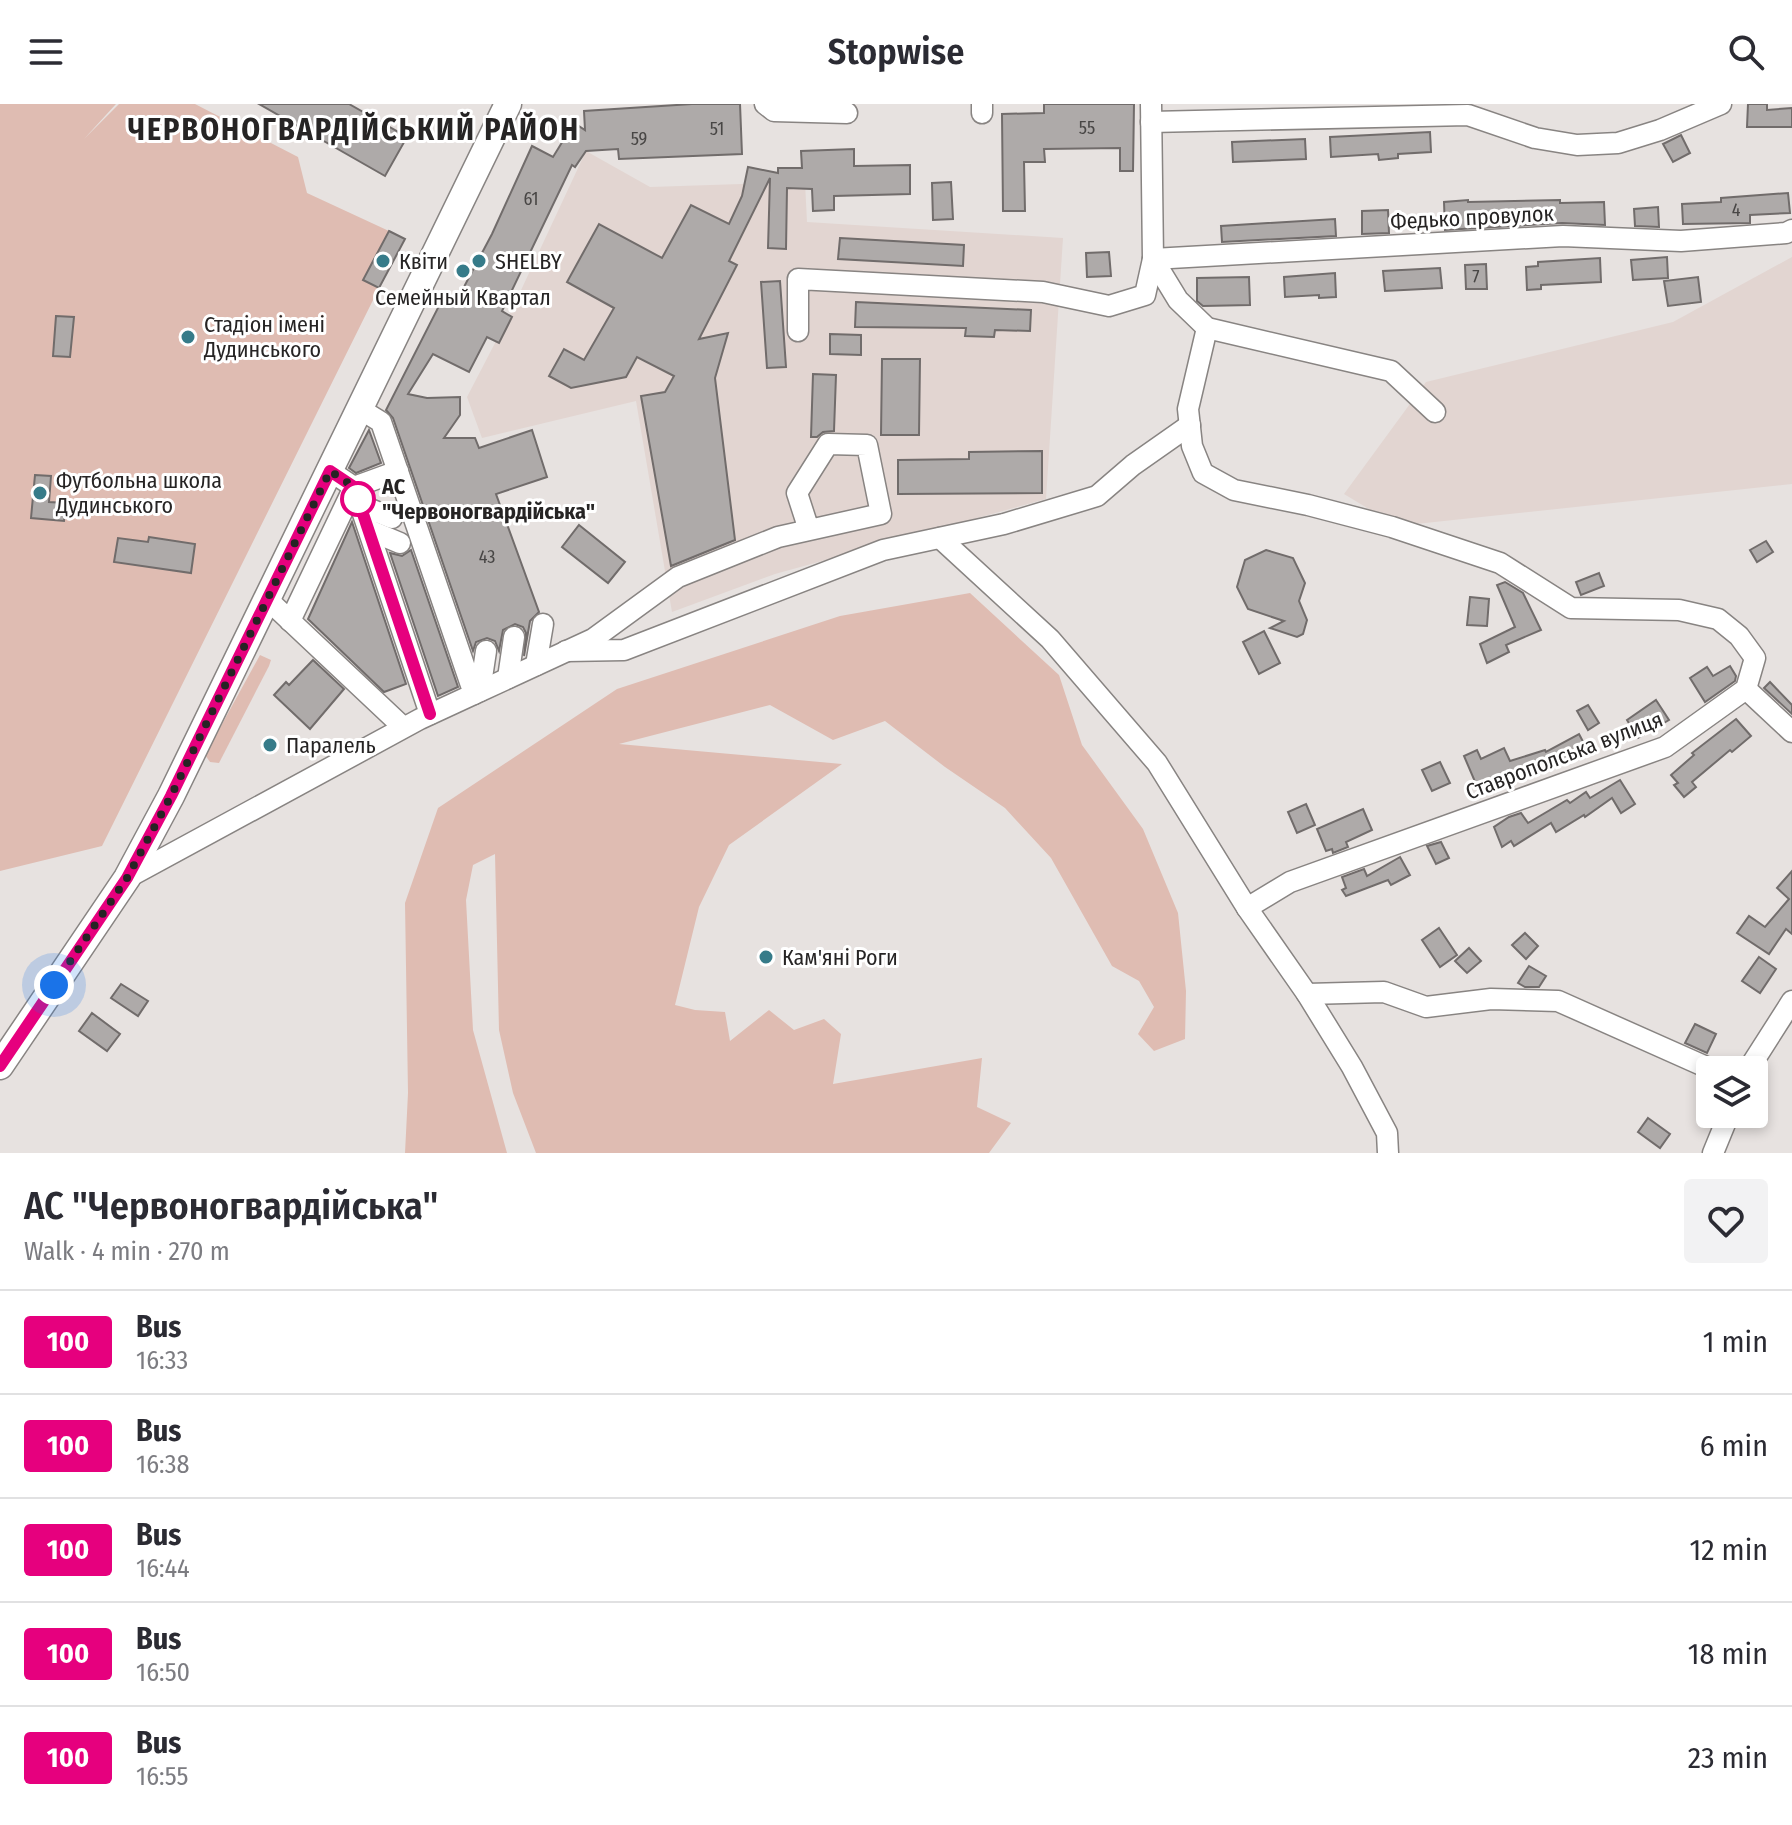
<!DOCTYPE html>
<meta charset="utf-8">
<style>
body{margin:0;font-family:"Fira Sans Condensed",sans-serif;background:#f2f2f3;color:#2b2b33;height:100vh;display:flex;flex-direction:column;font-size:30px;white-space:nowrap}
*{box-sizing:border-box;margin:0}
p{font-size:26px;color:#7c7c81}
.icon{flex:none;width:44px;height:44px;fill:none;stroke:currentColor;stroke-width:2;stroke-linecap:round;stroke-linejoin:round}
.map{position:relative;height:1049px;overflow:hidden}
.sheet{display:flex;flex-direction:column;background:#fff;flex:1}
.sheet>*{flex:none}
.badge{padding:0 16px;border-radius:6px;font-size:28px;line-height:52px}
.controls{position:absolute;left:1696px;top:952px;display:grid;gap:16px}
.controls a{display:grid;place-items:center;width:72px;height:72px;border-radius:8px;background:#fff;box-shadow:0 4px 12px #0003;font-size:40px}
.you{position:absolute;width:40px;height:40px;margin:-20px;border:6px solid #fff;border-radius:50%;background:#1a73e8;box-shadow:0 0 0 12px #1a73e833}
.map>.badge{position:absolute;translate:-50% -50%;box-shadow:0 0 0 4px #fff}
.round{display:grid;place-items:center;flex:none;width:84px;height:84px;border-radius:8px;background:#f2f2f3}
.overview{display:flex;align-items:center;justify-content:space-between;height:136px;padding:0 24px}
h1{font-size:38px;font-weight:600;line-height:60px}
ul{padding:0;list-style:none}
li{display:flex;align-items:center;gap:24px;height:104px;padding:0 24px;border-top:2px solid #e1e1e2}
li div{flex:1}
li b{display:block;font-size:30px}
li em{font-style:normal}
li .badge{min-width:88px;font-weight:700;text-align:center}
header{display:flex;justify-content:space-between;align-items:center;height:104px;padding:0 24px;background:#fff;font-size:36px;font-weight:600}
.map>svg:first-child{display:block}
.built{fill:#e2d5d1}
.green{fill:#dfbcb2}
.building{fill:#aeaaa9;stroke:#716c6b;stroke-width:2}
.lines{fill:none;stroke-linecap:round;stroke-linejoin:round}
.minor-casing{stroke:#888482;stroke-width:23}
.major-casing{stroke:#888482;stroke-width:29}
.minor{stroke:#fff;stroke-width:20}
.major{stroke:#fff;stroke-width:26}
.line-casing{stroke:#fff;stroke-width:18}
.line{stroke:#e6007e;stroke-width:12}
.walk{stroke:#262424;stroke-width:8;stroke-dasharray:0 14.4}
.poi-dot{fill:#367b89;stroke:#fff;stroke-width:3}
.stop-dot{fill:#fff;stroke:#e6007e;stroke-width:4}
.labels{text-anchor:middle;stroke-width:6;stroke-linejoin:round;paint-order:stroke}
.number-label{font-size:18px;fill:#484645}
.street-label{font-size:22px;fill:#262424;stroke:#fff}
.poi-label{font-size:22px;fill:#262424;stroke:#fff;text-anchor:start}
.stop-label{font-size:22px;font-weight:bold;fill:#262424;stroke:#fff;text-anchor:start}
.district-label{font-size:30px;font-weight:bold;letter-spacing:2px;fill:#262424;stroke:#fff}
</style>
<header><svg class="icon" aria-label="menu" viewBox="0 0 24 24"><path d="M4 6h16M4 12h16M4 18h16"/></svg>Stopwise<svg class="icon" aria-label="search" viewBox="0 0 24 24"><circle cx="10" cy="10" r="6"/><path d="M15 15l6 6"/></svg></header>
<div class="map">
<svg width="1792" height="1049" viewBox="0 0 1792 1049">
<rect width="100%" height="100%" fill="#e7e2e0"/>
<g class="built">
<polygon points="586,47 650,83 805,78 807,118 1063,134 1046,395 775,470 672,508 636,297 482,334 467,293 508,214"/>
<polygon points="1792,153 1792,380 1397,422 1344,390 1426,278 1673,218"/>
</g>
<g class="green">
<polygon points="0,0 116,0 84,35 119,0 195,0 298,53 307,89 389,127 363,175 379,184 102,742 0,767"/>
<polygon points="970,489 1059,571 1082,641 1143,725 1178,809 1186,887 1185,935 1154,947 1138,930 1154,903 1139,877 1112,862 1051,754 1005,704 945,663 885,617 833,636 770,601 619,640 842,660 729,741 699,803 675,901 695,906 725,908 730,937 769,906 794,926 824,915 841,930 833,980 982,954 977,1003 1011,1019 989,1049 536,1049 513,989 499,926 495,750 473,761 466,796 473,926 507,1049 405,1049 408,989 405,799 438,704 617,585 840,512"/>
<polygon points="260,551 271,556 269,562 219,659 210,658 205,651"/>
</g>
<g class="building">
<polygon points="259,0 349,0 407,33 385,72"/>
<polygon points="692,0 740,0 742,50 619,55 618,45 586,47 575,63 572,61 502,207 512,213 499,239 487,233 469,268 433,250 408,290 427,294 460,293 460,311 444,334 475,334 479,344 532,326 547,373 496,390 539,508 530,517 524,552 526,529 523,523 515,520 503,526 499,547 495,537 487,534 476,538 473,547 393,314 386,306 444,192 456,198 492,130 532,42 553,53 574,19 585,26 584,7"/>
<polygon points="1044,0 1134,0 1133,67 1120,67 1120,44 1044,45 1045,58 1024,58 1025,107 1003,107 1002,10 1044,9"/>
<polygon points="1748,0 1767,0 1767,6 1792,4 1792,23 1747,23"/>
<polygon points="1430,28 1431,48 1398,50 1398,54 1379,56 1378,50 1331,53 1330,33"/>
<polygon points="1681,31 1690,49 1673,58 1663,40"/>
<polygon points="1305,35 1306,55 1233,58 1232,38"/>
<polygon points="854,45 854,62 910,61 910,90 834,92 834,106 813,107 812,85 787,84 786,145 768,144 770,74 729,157 737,161 699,235 728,229 715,274 735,436 671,462 641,292 665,288 674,272 637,253 626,273 571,284 549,272 564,245 584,256 614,204 567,178 599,120 662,154 691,101 729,120 742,92 748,63 778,69 778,64 802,64 801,47"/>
<polygon points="951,78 953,115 933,116 932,79"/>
<polygon points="1788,89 1790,109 1750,111 1750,119 1683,120 1682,100 1721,98 1721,94"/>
<polygon points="1468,96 1468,98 1560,96 1560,99 1604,98 1605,121 1562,119 1445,126 1444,98"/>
<polygon points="1658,103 1659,123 1635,122 1634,105"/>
<polygon points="1388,106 1389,129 1362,130 1362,107"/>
<polygon points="1335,115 1336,132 1222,138 1221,122"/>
<polygon points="389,127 405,135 379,184 363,176"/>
<polygon points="840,134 964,141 963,162 838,155"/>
<polygon points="1109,148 1111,172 1087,173 1086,149"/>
<polygon points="1667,153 1668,174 1633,176 1631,156"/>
<polygon points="1600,154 1601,178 1541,181 1541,185 1527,186 1526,163 1538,162 1538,158"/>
<polygon points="1486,160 1487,185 1466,185 1465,161"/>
<polygon points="1440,164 1442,184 1385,187 1383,167"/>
<polygon points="1335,169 1336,193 1319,194 1319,191 1285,193 1284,173"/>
<polygon points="1249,173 1250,201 1203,202 1197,197 1197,174"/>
<polygon points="1698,173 1701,198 1668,202 1664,177"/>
<polygon points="780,177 786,263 767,264 761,178"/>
<polygon points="856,198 1031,206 1030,227 995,226 994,233 965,232 966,224 855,223"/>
<polygon points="56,212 74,213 70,253 53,252"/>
<polygon points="830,230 861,231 861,251 830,250"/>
<polygon points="882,255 920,255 919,331 881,331"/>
<polygon points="813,270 836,271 834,327 823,328 817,333 811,333"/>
<polygon points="369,326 381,359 356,369 349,364"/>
<polygon points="1042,347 1042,389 898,390 898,356 969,355 969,348"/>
<polygon points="35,371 51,372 49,398 66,399 64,417 31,414"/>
<polygon points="352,418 406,580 384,588 308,515"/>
<polygon points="579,421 625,458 608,479 562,443"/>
<polygon points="149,433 195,440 191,469 114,458 118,434 148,438"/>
<polygon points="1766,437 1773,448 1757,458 1750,446"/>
<polygon points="411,446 458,583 438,592 390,449 402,452"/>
<polygon points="1266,446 1293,454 1305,479 1299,497 1307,516 1303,530 1297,533 1270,524 1284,517 1248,505 1237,483 1245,456"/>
<polygon points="1599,469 1604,482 1581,491 1576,478"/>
<polygon points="1505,478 1523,489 1541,526 1506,541 1509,548 1487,559 1480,540 1515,523 1497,481"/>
<polygon points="1470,493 1489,495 1487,522 1467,521"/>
<polygon points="1264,527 1280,559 1259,570 1243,538"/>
<polygon points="313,556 344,585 310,625 274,591 286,578 289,581"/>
<polygon points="1730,562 1736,572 1735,577 1705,598 1690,574 1707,563 1713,572"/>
<polygon points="1770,578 1792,601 1792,610 1764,584"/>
<polygon points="1656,596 1669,616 1638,634 1627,616"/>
<polygon points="1588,601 1599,619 1588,626 1577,607"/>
<polygon points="1736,615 1751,632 1732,648 1730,646 1692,678 1696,683 1684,693 1674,681 1678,679 1671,671 1694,651 1692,649"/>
<polygon points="1579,630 1588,647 1559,662 1532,672 1531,668 1498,683 1494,674 1476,680 1464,652 1477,646 1481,655 1504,644 1510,657 1545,646 1546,648"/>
<polygon points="1440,658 1450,679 1432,687 1422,666"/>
<polygon points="1620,676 1635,700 1621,709 1612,694 1585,713 1584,711 1556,728 1551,719 1514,742 1511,737 1502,743 1494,723 1509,713 1521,709 1528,719 1567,696 1570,699 1586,688 1590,694"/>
<polygon points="1306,700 1315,721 1297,729 1288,708"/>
<polygon points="1363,705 1372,726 1346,738 1348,743 1333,749 1332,745 1326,747 1317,725"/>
<polygon points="1441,738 1449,754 1436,760 1427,742"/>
<polygon points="1400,753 1410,771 1391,781 1388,776 1346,792 1342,786 1346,784 1342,773 1364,765 1367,772"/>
<polygon points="1792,767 1792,830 1786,825 1769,850 1737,829 1749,812 1765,823 1789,795 1777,784"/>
<polygon points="1439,824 1457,851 1440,863 1422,836"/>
<polygon points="1525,829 1538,842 1526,855 1512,841"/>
<polygon points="1469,844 1481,857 1467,869 1455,857"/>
<polygon points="1759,853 1776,865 1760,889 1742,877"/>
<polygon points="1529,862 1546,872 1539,883 1525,883 1518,879"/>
<polygon points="121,880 148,897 138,912 111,894"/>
<polygon points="92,909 120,930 107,947 79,927"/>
<polygon points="1695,920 1716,930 1707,949 1685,939"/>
<polygon points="1648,1014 1670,1030 1660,1044 1638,1028"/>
</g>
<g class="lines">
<g class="minor-casing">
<g id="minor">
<polyline points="765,0 774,7 847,9"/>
<polyline points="982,9 982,0"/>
<polyline points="1151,18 1468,11 1535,34 1577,41 1618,39 1660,26 1721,0"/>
<polyline points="1153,155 1563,132 1681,137 1786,129 1792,126"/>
<polyline points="1153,155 1178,196 1207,224 1391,267 1435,308"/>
<polyline points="1207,224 1188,305 1192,342 1203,369 1234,386 1308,401 1392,423 1500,459 1571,504 1679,506 1718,515 1739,532 1755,554 1746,585 1665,643 1290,778 1247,804"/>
<polyline points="798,227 798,175 1043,188 1109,202 1145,191 1153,155 1151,0"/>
<polyline points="330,367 354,383 430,610"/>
<polyline points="360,401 392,414"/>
<polyline points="369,426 400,439"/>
<polyline points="940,434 1050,535 1157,659 1247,804 1307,890 1352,963 1387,1029 1388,1049"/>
<polyline points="267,495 403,623"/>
<polyline points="290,517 354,383 398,367"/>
<polyline points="566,547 624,546 883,446 1004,420 1097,392 1133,361 1190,321"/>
<polyline points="536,561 543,520"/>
<polyline points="508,574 514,533"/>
<polyline points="1746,585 1792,628"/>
<polyline points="480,587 486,547"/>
<polyline points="474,590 593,535 678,473 778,433 881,410 867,341 828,340 797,389 809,426"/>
<polyline points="127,774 420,615 474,590 381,318 360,305"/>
<polyline points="1307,890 1384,888 1426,903 1491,895 1558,897 1713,966"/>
<polyline points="1748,966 1792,897"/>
<polyline points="1713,1049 1729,1010"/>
</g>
</g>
<g class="major-casing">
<polyline id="major" points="0,962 127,774 171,692 508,0"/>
</g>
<use href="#minor" class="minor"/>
<use href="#major" class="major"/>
</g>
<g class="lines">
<g class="line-casing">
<polyline id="line" points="0,962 127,774 171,692 330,367 354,383 430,610"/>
</g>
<use href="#line" class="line"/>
<polyline class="walk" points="54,881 127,774 171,692 330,367 354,383 358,395"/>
</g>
<g class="poi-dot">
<circle cx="383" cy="157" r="8"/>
<circle cx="479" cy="157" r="8"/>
<circle cx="463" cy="167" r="8"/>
<circle cx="188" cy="233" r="8"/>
<circle cx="40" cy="389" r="8"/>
<circle cx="270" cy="641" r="8"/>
<circle cx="766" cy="853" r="8"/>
</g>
<circle class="stop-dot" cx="358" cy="395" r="16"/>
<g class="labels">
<g class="number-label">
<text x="1087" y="30">55</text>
<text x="717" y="31">51</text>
<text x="639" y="41">59</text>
<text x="531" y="101">61</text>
<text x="1736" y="112">4</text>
<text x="1476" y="179">7</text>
<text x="487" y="459">43</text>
</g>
<g class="street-label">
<text transform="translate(1472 113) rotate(-3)" y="8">Федько провулок</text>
<text transform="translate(1564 651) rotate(-21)" y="8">Ставрополська вулиця</text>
</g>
<g class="poi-label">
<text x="399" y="165">Квіти</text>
<text x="495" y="165">SHELBY</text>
<text x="463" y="201" text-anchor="middle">Семейный Квартал</text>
<text x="204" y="228">Стадіон імені<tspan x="204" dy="25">Дудинського</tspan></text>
<text x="56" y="384">Футбольна школа<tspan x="56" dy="25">Дудинського</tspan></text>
<text x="286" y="649">Паралель</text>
<text x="782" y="861">Кам'яні Роги</text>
</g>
<g class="stop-label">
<text x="382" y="390">АС<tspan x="382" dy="25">"Червоногвардійська"</tspan></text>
</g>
<g class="district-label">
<text x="354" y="36">ЧЕРВОНОГВАРДІЙСЬКИЙ РАЙОН</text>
</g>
</g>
</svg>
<div class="controls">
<a><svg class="icon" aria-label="layers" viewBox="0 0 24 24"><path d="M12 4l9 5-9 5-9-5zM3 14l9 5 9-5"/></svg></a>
</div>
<div class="you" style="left:54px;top:881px"></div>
</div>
<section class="sheet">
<div class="overview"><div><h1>АС &quot;Червоногвардійська&quot;</h1><p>Walk · 4 min · 270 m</p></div><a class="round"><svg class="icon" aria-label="heart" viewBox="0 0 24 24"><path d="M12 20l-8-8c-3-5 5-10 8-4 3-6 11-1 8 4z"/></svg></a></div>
<ul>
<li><span class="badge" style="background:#e6007e;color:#fff">100</span><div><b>Bus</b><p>16:33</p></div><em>1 min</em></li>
<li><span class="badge" style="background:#e6007e;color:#fff">100</span><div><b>Bus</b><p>16:38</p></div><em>6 min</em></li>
<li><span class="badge" style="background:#e6007e;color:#fff">100</span><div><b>Bus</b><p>16:44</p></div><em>12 min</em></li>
<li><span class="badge" style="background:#e6007e;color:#fff">100</span><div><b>Bus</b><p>16:50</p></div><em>18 min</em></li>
<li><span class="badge" style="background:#e6007e;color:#fff">100</span><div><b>Bus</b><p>16:55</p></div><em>23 min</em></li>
</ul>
</section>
